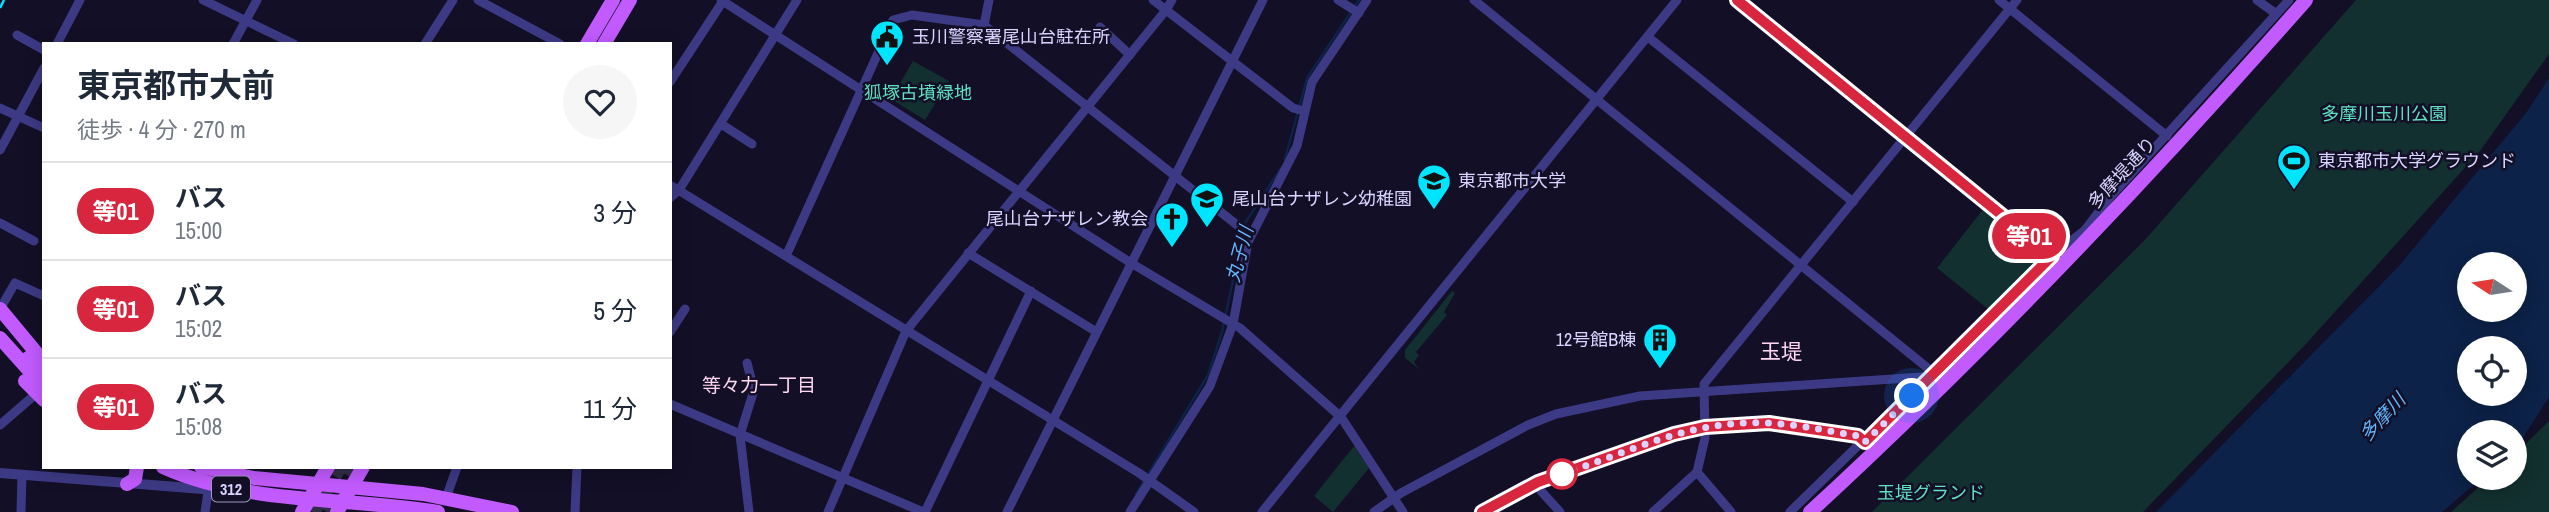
<!DOCTYPE html>
<html lang="ja">
<meta charset="utf-8">
<style>
body{margin:0;font-family:"Archivo Narrow","Noto Sans JP",sans-serif;background:#f6f6f7;color:#1f2937;height:100vh;display:flex;flex-direction:column;font-size:26px;white-space:nowrap}
*{box-sizing:border-box;margin:0}
p{font-size:23px;color:#747a83}
.icon{flex:none;width:38px;height:38px;fill:none;stroke:currentColor;stroke-width:2;stroke-linecap:round;stroke-linejoin:round}
.map{position:relative;flex:1;overflow:hidden}
.details{position:absolute;left:42px;top:42px;width:630px;height:427px;display:flex;flex-direction:column;background:#fff;border-radius:0px;box-shadow:0 4px 18px #0003}
.details>*{flex:none}
.badge{padding:0 14px;border-radius:23px;font-size:24px;line-height:46px}
.needle{width:46px;rotate:282deg}
.tools{position:absolute;left:2457px;top:252px;display:grid;gap:14px}
.tools a{display:grid;place-items:center;width:70px;height:70px;border-radius:50%;background:#fff;box-shadow:0 4px 18px #0003;font-size:35px}
.you{position:absolute;width:35px;height:35px;margin:-18px;border:5px solid #fff;border-radius:50%;background:#1a73e8;box-shadow:0 0 0 10px #1a73e833}
.map>.badge{position:absolute;translate:-50% -50%;box-shadow:0 0 0 4px #fff}
.round{display:grid;place-items:center;flex:none;width:74px;height:74px;border-radius:37px;background:#f6f6f7}
.summary{display:flex;align-items:center;justify-content:space-between;height:119px;padding:0 35px}
h1{font-size:33px;font-weight:700;line-height:52px}
ul{padding:0;list-style:none}
li{display:flex;align-items:center;gap:21px;height:98px;padding:0 35px;border-top:2px solid #e0e1e3}
li div{flex:1}
li b{display:block;font-size:26px}
li em{font-style:normal}
li .badge{min-width:77px;font-weight:700;text-align:center}
.map>svg:first-child{display:block}
.green{fill:#12302f}
.water{fill:#0c2248;fill-rule:evenodd}
.lines{fill:none;stroke-linecap:round;stroke-linejoin:round}
.stream{stroke:#0c2248;stroke-width:2.5}
.primary-tunnel{stroke:#312d47;stroke-width:14;stroke-dasharray:14 7;stroke-linecap:butt}
.minor{stroke:#3d3a85;stroke-width:9}
.tertiary{stroke:#3d3a85;stroke-width:10}
.primary{stroke:#c25bff;stroke-width:14}
.rail{stroke:#00e5ff;stroke-width:2.5;stroke-dasharray:10 9;stroke-linecap:butt}
.line-casing{stroke:#fff;stroke-width:16}
.line{stroke:#d7263d;stroke-width:10}
.walk{stroke:#d9d4ff;stroke-width:7;stroke-dasharray:0 12.6}
.stop-dot{fill:#fff;stroke:#d7263d;stroke-width:3.5}
.labels{text-anchor:middle;stroke-width:5;stroke-linejoin:round;paint-order:stroke}
.shield{fill:#130f26;stroke:#9e99be;stroke-width:2}
.shield-label{font-size:16px;font-weight:bold;fill:#d9d4ff}
.poi-label{font-size:18px;fill:#d9d4ff;stroke:#130f26;text-anchor:start}
.park-label{font-size:18px;fill:#5fe0c0;stroke:#130f26}
.street-label{font-size:18px;fill:#d9d4ff;stroke:#130f26}
.water-label{font-size:19px;font-style:italic;fill:#62b6ff;stroke:#130f26}
.neighbourhood-label{font-size:19px;fill:#ffd6f0;stroke:#130f26}
.quarter-label{font-size:21px;fill:#ffd6f0;stroke:#130f26}
</style>
<div class="map">
<svg width="2549" height="512" viewBox="0 0 2549 512">
<rect width="100%" height="100%" fill="#130f26"/>
<g class="green">
<polygon points="2356,0 2549,0 2549,54 2480,151 2305,345 2143,512 1872,512 2144,241"/>
<polygon points="913,61 949,81 925,120 891,99"/>
<polygon points="1985,207 2044,254 2045,259 1993,313 1937,268"/>
<polygon points="1452,291 1455,293 1444,312 1447,315 1416,352 1419,355 1414,362 1419,369 1405,358 1405,350"/>
<polygon points="2549,421 2549,512 2451,512 2489,478 2515,478 2515,454"/>
<polygon points="1354,446 1369,468 1333,512 1314,496"/>
</g>
<path class="water" d="M2549 78V397L2515 450V432H2469V478H2482L2442 512H2156L2398 267 2526 113ZM2469 264H2515V310H2469ZM2469 348H2515V394H2469Z"/>
<g class="lines">
<g class="stream">
<polyline points="1285,159 1307,78 1359,0"/>
<polyline points="1136,494 1208,375 1222,332 1245,223 1281,168"/>
</g>
<g class="primary-tunnel">
<polyline points="313,512 340,467"/>
<polyline points="327,512 353,467"/>
</g>
<g class="minor">
<polyline points="203,0 294,44"/>
<polyline points="478,0 560,44"/>
<polyline points="721,0 1131,263 1240,328 1341,417 1403,512"/>
<polyline points="1153,0 1293,108 1304,111"/>
<polyline points="1338,0 1359,13"/>
<polyline points="1474,0 1935,374"/>
<polyline points="1737,0 2052,256"/>
<polyline points="1999,0 2167,136"/>
<polyline points="2257,0 2275,13"/>
<polyline points="984,25 989,0"/>
<polyline points="1100,27 1130,55"/>
<polyline points="17,35 44,50"/>
<polyline points="1648,37 1853,202"/>
<polyline points="57,44 80,0"/>
<polyline points="233,44 257,0"/>
<polyline points="425,44 453,0"/>
<polyline points="670,82 723,1"/>
<polyline points="0,108 44,128"/>
<polyline points="721,124 752,144"/>
<polyline points="0,150 44,68"/>
<polyline points="670,185 1139,473 1194,512"/>
<polyline points="670,198 679,190 797,0"/>
<polyline points="0,223 34,241"/>
<polyline points="2085,230 2111,196 2289,0"/>
<polyline points="968,253 1095,331"/>
<polyline points="786,256 893,20 912,15 984,25 1251,236"/>
<polyline points="0,309 15,283 44,296"/>
<polyline points="670,332 685,309"/>
<polyline points="747,363 754,390 740,435 749,512"/>
<polyline points="670,404 923,512"/>
<polyline points="0,425 37,393"/>
<polyline points="1697,472 1731,512"/>
<polyline points="1538,482 1541,491 1560,512"/>
<polyline points="446,498 457,467"/>
<polyline points="21,512 22,475"/>
<polyline points="205,512 208,492"/>
<polyline points="575,512 577,467"/>
<polyline points="828,512 906,331 1166,10 1172,0"/>
<polyline points="925,512 1031,291"/>
<polyline points="1007,512 1263,0"/>
<polyline points="1130,512 1210,386 1233,324 1248,242 1297,146 1312,82 1367,0"/>
<polyline points="1262,512 1677,0"/>
<polyline points="1374,512 1401,493 1528,425 1556,414 1640,396 1922,377 1927,381"/>
<polyline points="1653,512 1697,472 1705,438 1704,384 2017,0"/>
<polyline points="1790,512 2052,256 2085,230 2091,235"/>
</g>
<g class="tertiary">
<polyline points="0,473 228,491"/>
<polyline points="1482,512 1538,482 1674,434 1705,427 1769,423 1858,436 1865,442"/>
</g>
<g class="primary">
<polyline points="587,44 613,0"/>
<polyline points="604,44 630,0"/>
<polyline points="0,309 44,362"/>
<polyline points="0,338 44,387"/>
<polyline points="28,358 44,375"/>
<polyline points="25,381 44,400"/>
<path d="M163 467C248 505 347 497 438 512"/>
<polyline points="201,467 254,478 423,494 512,512"/>
<polyline points="127,484 135,479 137,467"/>
<polyline points="302,512 328,467"/>
<polyline points="337,512 363,467"/>
<path d="M1810 512C1985 351 2149 178 2306 0"/>
</g>
<polyline class="rail" points="0,8 4,0"/>
</g>
<g class="lines">
<g class="line-casing">
<polyline id="line" points="1482,512 1538,482 1674,434 1705,427 1769,423 1858,436 1865,442 2052,256 1737,0"/>
</g>
<use href="#line" class="line"/>
<path class="walk" d="M1562 474C1618 456 1672 429 1731 424 1773 419 1817 429 1858 436L1865 442 1912 396"/>
</g>
<defs>
<g id="civic-pin" transform="scale(1.75)"><path d="M0 17L-7.5 6A9.5 9.5 0 1 1 7.5 6Z" fill="#00e5ff" stroke="#130f26"/><path d="M-.6-6.5H3V-4.5H.6V-3L4-1V1h2V6H-6V1h2V-1L-.6-3ZM-1.2 2.5V6h2.4V2.5Z" fill="#111"/></g>
<g id="stadium-pin" transform="scale(1.75)"><path d="M0 17L-7.5 6A9.5 9.5 0 1 1 7.5 6Z" fill="#00e5ff" stroke="#130f26"/><path d="M0-5a6.5 5 0 1 0 0 10a6.5 5 0 1 0 0-10ZM-3.5-1.8h7v3.6h-7Z" fill="#111"/></g>
<g id="university-pin" transform="scale(1.75)"><path d="M0 17L-7.5 6A9.5 9.5 0 1 1 7.5 6Z" fill="#00e5ff" stroke="#130f26"/><path d="M0-5L7-2L0 1L-7-2ZM-4 1L0 2.5L4 1V4Q0 6-4 4Z" fill="#111"/></g>
<g id="school-pin" transform="scale(1.75)"><path d="M0 17L-7.5 6A9.5 9.5 0 1 1 7.5 6Z" fill="#00e5ff" stroke="#130f26"/><path d="M0-5L7-2L0 1L-7-2ZM-4 1L0 2.5L4 1V4Q0 6-4 4Z" fill="#111"/></g>
<g id="church-pin" transform="scale(1.75)"><path d="M0 17L-7.5 6A9.5 9.5 0 1 1 7.5 6Z" fill="#00e5ff" stroke="#130f26"/><path d="M-1.2-6h2.4v3.5h3.3v2.4h-3.3V6h-2.4V-.1h-3.3v-2.4h3.3Z" fill="#111"/></g>
<g id="building-pin" transform="scale(1.75)"><path d="M0 17L-7.5 6A9.5 9.5 0 1 1 7.5 6Z" fill="#00e5ff" stroke="#130f26"/><path d="M-4-6H4V6H1V3H-1V6H-4ZM-2.5-4.3h1.7v1.8h-1.7ZM.8-4.3h1.7v1.8H.8ZM-2.5-1h1.7V.8h-1.7ZM.8-1h1.7V.8H.8Z" fill="#111"/></g>
</defs>
<g fill-rule="evenodd">
<use href="#civic-pin" x="887" y="37"/>
<use href="#stadium-pin" x="2294" y="161"/>
<use href="#university-pin" x="1434" y="181"/>
<use href="#school-pin" x="1207" y="199"/>
<use href="#church-pin" x="1172" y="219"/>
<use href="#building-pin" x="1660" y="340"/>
</g>
<circle class="stop-dot" cx="1562" cy="474" r="14"/>
<g class="labels">
<rect class="shield" x="212" y="476.5" width="38" height="25" rx="5"/>
<g class="shield-label">
<text x="231" y="495">312</text>
</g>
<g class="poi-label">
<text x="912" y="43">玉川警察署尾山台駐在所</text>
<text x="2318" y="167">東京都市大学グラウンド</text>
<text x="1458" y="187">東京都市大学</text>
<text x="1232" y="205">尾山台ナザレン幼稚園</text>
<text x="1148" y="225" text-anchor="end">尾山台ナザレン教会</text>
<text x="1636" y="346" text-anchor="end">12号館B棟</text>
</g>
<g class="park-label">
<text x="918" y="99">狐塚古墳緑地</text>
<text x="2384" y="120">多摩川玉川公園</text>
<text x="1931" y="499">玉堤グランド</text>
</g>
<g class="street-label">
<text transform="translate(2122 173) rotate(-47)" y="6">多摩堤通り</text>
</g>
<g class="water-label">
<text transform="translate(1239 254) rotate(-75)" y="7">丸子川</text>
<text transform="translate(2382 417) rotate(-47)" y="7">多摩川</text>
</g>
<g class="neighbourhood-label">
<text x="759" y="392">等々力一丁目</text>
</g>
<g class="quarter-label">
<text x="1781" y="359">玉堤</text>
</g>
</g>
</svg>
<div class="tools">
<a><svg class="needle" viewBox="-14 -14 28 28"><path d="M0-13l5 13h-10z" fill="#e53935"/><path d="M0 13l5-13h-10z" fill="#747a83"/></svg></a>
<a><svg class="icon" aria-label="locate" viewBox="0 0 24 24"><circle cx="12" cy="12" r="6"/><path d="M12 2v4M12 18v4M2 12h4M18 12h4"/></svg></a>
<a><svg class="icon" aria-label="layers" viewBox="0 0 24 24"><path d="M12 4l9 5-9 5-9-5zM3 14l9 5 9-5"/></svg></a>
</div>
<div class="you" style="left:1912px;top:396px"></div>
<b class="badge" style="left:2029px;top:236px;background:#d7263d;color:#fff">等01</b>
<section class="details">
<div class="summary"><div><h1>東京都市大前</h1><p>徒歩 · 4 分 · 270 m</p></div><a class="round"><svg class="icon" aria-label="heart" viewBox="0 0 24 24"><path d="M12 20l-8-8c-3-5 5-10 8-4 3-6 11-1 8 4z"/></svg></a></div>
<ul>
<li><span class="badge" style="background:#d7263d;color:#fff">等01</span><div><b>バス</b><p>15:00</p></div><em>3 分</em></li>
<li><span class="badge" style="background:#d7263d;color:#fff">等01</span><div><b>バス</b><p>15:02</p></div><em>5 分</em></li>
<li><span class="badge" style="background:#d7263d;color:#fff">等01</span><div><b>バス</b><p>15:08</p></div><em>11 分</em></li>
</ul>
</section>
</div>
